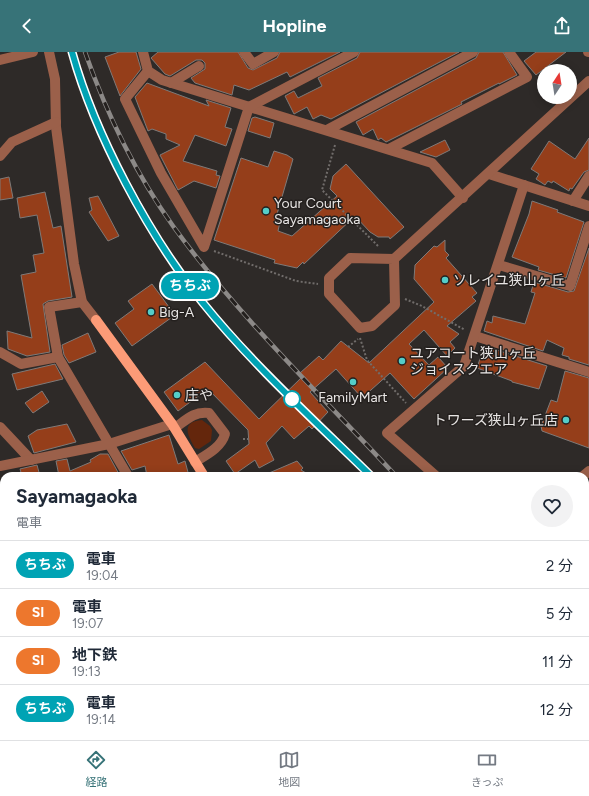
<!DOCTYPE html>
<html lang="ja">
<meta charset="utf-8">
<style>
body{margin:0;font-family:Figtree,"Noto Sans JP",sans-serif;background:#f2f2f3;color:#1f2937;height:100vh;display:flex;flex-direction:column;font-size:15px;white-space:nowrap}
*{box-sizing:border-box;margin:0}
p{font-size:13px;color:#747a83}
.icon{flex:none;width:22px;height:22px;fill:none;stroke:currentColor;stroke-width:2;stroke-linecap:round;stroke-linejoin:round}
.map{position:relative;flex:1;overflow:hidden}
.panel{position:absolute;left:0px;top:420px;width:589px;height:268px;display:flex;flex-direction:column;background:#fff;border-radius:12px 12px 0 0;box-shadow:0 2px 10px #0003}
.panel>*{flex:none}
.badge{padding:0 8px;border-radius:13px;font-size:14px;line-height:26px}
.needle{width:26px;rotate:12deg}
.controls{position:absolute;left:537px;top:12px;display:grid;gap:8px}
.controls a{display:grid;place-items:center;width:40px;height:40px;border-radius:50%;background:#fff;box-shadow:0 2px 10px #0003;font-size:20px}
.map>.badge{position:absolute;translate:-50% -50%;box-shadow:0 0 0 2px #fff}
.round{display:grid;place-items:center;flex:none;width:42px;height:42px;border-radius:21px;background:#f2f2f3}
.summary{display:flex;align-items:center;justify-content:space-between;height:68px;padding:0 16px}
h1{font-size:19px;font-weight:700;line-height:30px}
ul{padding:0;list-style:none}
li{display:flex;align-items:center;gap:12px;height:48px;padding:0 16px;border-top:1px solid #e0e1e3}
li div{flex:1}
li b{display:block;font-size:15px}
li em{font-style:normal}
li .badge{min-width:44px;font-weight:700;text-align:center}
header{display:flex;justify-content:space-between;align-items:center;height:52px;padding:0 16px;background:#377378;color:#fff;font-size:18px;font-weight:700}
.tabs{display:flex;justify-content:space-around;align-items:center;height:56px;border-top:1px solid #e0e1e3;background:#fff;font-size:11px;color:#747a83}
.tabs a{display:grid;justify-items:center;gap:2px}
.tabs .current{color:#377378}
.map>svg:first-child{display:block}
.green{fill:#64260c}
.building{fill:#953e1a;stroke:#7f7a78}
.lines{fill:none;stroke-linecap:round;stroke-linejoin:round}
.path{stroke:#716d6b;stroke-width:2;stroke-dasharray:2 2;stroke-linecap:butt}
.minor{stroke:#9b604a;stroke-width:10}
.major{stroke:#fc9b77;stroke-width:10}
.rail-casing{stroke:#8c8987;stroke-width:4.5}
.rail{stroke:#24201e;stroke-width:3;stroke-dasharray:9;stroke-linecap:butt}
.line-casing{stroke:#fff;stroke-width:9}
.line{stroke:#00a3b4;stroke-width:6}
.poi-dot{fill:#54cdc8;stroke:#24201e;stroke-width:1.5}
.stop-dot{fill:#fff;stroke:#00a3b4;stroke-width:2}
.labels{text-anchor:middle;stroke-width:3;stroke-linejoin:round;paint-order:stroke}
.poi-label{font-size:14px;fill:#e8e5e4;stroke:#24201e;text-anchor:start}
</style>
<header><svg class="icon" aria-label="back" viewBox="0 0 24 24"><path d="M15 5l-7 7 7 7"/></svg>Hopline<svg class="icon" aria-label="share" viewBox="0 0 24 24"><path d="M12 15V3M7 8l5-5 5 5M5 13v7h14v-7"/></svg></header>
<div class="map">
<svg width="589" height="688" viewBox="0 0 589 688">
<rect width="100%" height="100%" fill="#2e2a28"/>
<path class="green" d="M202 368 210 374 212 378 211 389 199 397 195 396C188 384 180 370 202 368Z"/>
<g class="building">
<polygon points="119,0 136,0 141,17 120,44 105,5"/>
<polygon points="158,0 238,0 248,16 253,18 277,6 280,0 340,0 290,25 287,20 249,38 234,33 232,43 195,31 191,26 205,17 205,11 202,8 196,8 170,24 165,22 151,6"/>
<polygon points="360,0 459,0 331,67 321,63 313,67 307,55 294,62 285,44 294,39 298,46 322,34 318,26 357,6"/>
<polygon points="479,0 503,0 517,23 499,32 499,31 461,50 462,52 386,90 381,86 378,88 373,77 363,83 356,70 476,6"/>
<polygon points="536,0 566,0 536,23 524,9"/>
<polygon points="147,31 209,54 206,48 231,56 225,75 232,77 226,94 195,83 183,109 217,119 216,123 220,124 216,136 194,129 178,138 160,103 180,93 166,87 166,82 152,77 148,79 135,45"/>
<polygon points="255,65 274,71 270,86 248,79 252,66"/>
<polygon points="589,86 589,118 584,120 572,137 570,136 569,139 553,129 552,131 548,129 545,133 536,127 539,122 531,117 549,89 575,107"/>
<polygon points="445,88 450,98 436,105 420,100"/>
<polygon points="274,99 287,103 293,107 275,169 280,170 278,179 292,184 337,144 330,137 333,124 346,112 404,175 390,187 389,185 378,185 370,180 355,164 304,212 303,210 297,216 274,211 275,208 214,188 241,106 268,115"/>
<polygon points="9,125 13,146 0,148 0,127"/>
<polygon points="45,140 53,176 61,174 72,245 48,249 43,252 50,300 27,304 8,297 7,279 32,286 21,223 36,220 33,203 44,201 37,163 20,166 17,146"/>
<polygon points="98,144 119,184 108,189 89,160 92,158 89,146"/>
<polygon points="532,149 558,158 557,160 584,170 566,226 538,218 539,215 512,205 529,162"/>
<polygon points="445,188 445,199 449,203 446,206 477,241 472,245 476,249 447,274 459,282 450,290 455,296 447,304 424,278 409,292 429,313 438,305 448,316 414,347 390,321 362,346 336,317 310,340 328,360 312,377 309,374 294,387 282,374 266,391 274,408 259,416 255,408 235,422 226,409 249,392 248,378 208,337 178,359 164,340 205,310 259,367 303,324 300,321 319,304 323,308 341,289 369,311 434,250 414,227 415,213 434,194 437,195"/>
<polygon points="589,196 589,313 569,307 569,305 562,303 564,296 547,288 543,299 484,279 487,269 492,271 493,264 525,272 535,241 531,240 534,230 568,240 574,239"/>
<polygon points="152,232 175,263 132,294 115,271 134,257 128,249"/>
<polygon points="88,281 96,300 69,311 64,303 62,293"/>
<polygon points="484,294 547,314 539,337 512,330 512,329 477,316"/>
<polygon points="55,312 63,327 17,338 12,322"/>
<polygon points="565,319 589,326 589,396 542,379 541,374 551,348 557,350"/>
<polygon points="42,339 49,350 33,361 25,351"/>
<polygon points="67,372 76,390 34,401 28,384 37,378"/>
<polygon points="169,383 178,412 185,409 189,424 147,424 145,414 132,418 121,399"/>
<polygon points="100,402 108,402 120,424 59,424 56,409 67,407 70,419 91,410 90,408"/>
<polygon points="297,409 303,416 301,418 311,424 262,424"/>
<polygon points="37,413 40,424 22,424 20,417"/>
</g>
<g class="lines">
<g class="path">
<polyline points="335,93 322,138 379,195"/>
<polyline points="214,199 296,229 318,232"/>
<polyline points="405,247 422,254 465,278"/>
<polyline points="360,286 367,308 406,351"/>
<polyline points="348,295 358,287"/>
<polyline points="243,387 249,387"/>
</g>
<g class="minor">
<polyline points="49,0 55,27 56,75 74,212 82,250 96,268"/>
<polyline points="143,0 148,19 162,28 432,111 463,146"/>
<polyline points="244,0 253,12 274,0"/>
<polyline points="588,0 589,0"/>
<polyline points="0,8 33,0"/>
<polyline points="148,19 125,47 161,121 204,195 249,55 354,0"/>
<polyline points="171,31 199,14"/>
<polyline points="327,78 473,0"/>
<polyline points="389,97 527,25 509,0"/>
<polyline points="0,104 12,90 56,70"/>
<polyline points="489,122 589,154"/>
<polyline points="573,149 589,124"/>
<polyline points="394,207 395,253 372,274 360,276 329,242 329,226 350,206 394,207 589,29"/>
<polyline points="499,213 570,234 589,174"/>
<polyline points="82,250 49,255 58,305 128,424"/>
<polyline points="475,284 589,320"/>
<polyline points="0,300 21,312 58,305"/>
<polyline points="0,375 31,408"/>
<path d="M175 376C186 368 194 359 209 361L225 382C221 396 206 403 195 410"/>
<polyline points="0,414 109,392 172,372"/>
<polyline points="436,424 387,381 464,314 524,133"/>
<polyline points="583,424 589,419"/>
<polyline points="585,477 589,478"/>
<polyline points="0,524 4,523"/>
<polyline points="585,673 589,674"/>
<polyline points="57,684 58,688"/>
<polyline points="152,684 152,688"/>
<polyline points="340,684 340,688"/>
<polyline points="472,688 472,684"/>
</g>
<g class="major">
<polyline points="96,268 172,372 204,424"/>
<polyline points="249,688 253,684"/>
</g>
<g class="rail-casing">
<g id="rail">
<polyline points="72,0 89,47 113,104 167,203 216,266 285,340 371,424"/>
<path d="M85 0C106 60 136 122 173 174 239 265 320 342 396 424"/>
<polyline points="585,616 589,620"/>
</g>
</g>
<use href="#rail" class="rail"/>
</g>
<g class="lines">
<g class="line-casing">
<path id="line" d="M72 0C95 83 149 184 203 251 252 312 315 369 371 424"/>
</g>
<use href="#line" class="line"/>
</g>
<g class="poi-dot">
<circle cx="266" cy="159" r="4"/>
<circle cx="445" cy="228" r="4"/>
<circle cx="151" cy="260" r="4"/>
<circle cx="402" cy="309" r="4"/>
<circle cx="353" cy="330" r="4"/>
<circle cx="177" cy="343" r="4"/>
<circle cx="566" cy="368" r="4"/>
</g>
<circle class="stop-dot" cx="292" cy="347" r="8"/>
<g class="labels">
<g class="poi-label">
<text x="274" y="156">Your Court<tspan x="274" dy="16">Sayamagaoka</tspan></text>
<text x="453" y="233">ソレイユ狭山ヶ丘</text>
<text x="159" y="265">Big-A</text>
<text x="410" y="306">ユアコート狭山ヶ丘<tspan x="410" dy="16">ジョイスクエア</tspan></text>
<text x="185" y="348">庄や</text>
<text x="353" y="350" text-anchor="middle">FamilyMart</text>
<text x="558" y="373" text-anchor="end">トワーズ狭山ヶ丘店</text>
</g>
</g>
</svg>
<div class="controls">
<a><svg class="needle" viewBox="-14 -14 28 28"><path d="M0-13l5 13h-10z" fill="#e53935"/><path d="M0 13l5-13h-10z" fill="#747a83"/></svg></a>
</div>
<b class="badge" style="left:190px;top:234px;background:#00a3b4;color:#fff">ちちぶ</b>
<section class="panel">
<div class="summary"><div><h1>Sayamagaoka</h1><p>電車</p></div><a class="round"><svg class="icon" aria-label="heart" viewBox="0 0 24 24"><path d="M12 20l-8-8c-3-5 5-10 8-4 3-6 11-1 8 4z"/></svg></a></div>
<ul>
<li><span class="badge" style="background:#00a3b4;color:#fff">ちちぶ</span><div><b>電車</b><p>19:04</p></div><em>2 分</em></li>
<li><span class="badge" style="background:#ed772d;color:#fff">SI</span><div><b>電車</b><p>19:07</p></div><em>5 分</em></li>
<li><span class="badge" style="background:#ed772d;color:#fff">SI</span><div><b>地下鉄</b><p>19:13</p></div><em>11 分</em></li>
<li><span class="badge" style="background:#00a3b4;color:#fff">ちちぶ</span><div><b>電車</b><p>19:14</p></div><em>12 分</em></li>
</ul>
</section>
</div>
<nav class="tabs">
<a class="current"><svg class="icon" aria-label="directions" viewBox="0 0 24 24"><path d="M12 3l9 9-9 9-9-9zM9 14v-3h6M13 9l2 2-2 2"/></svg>経路</a>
<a><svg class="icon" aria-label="map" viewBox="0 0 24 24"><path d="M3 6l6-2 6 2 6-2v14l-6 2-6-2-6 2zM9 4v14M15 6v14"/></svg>地図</a>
<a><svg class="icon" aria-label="tickets" viewBox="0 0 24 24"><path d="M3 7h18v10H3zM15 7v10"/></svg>きっぷ</a>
</nav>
